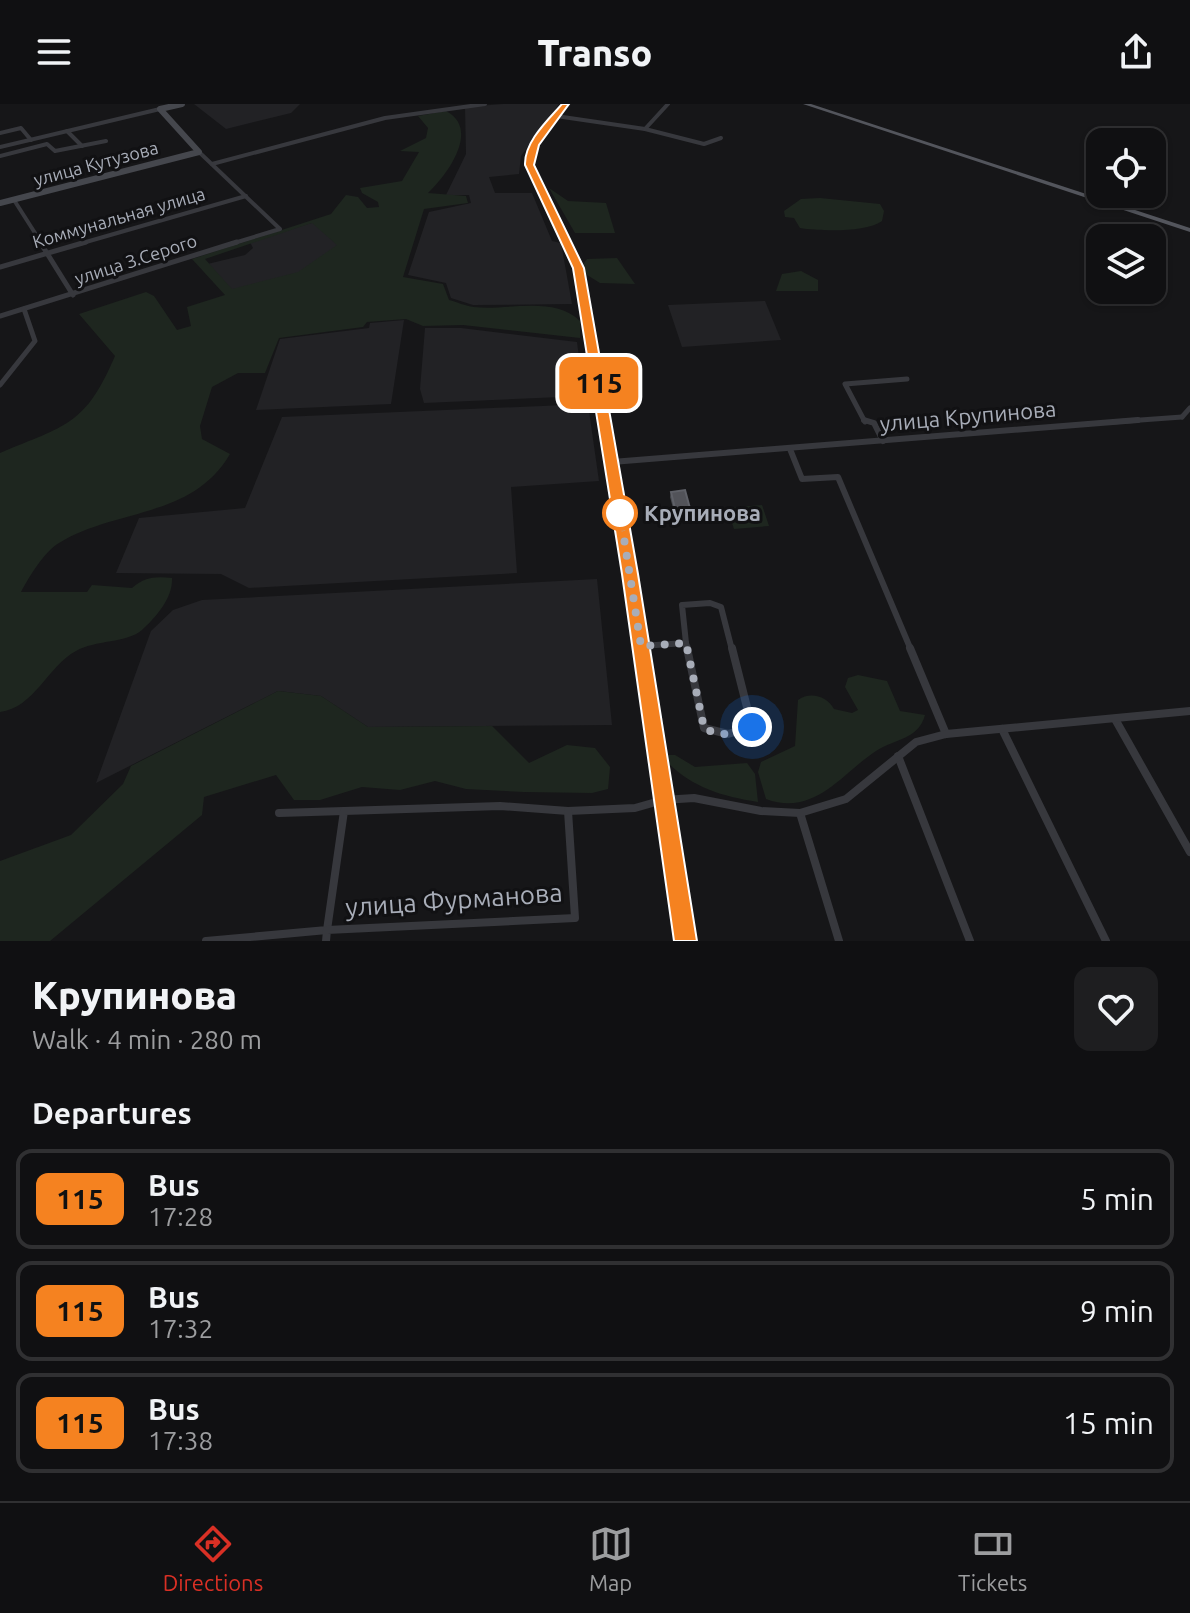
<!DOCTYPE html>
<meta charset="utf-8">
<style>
body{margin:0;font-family:Ubuntu,sans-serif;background:#1e1e20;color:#f1f3f6;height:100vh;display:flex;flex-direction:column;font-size:30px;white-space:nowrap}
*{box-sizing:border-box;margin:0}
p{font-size:26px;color:#9c9d9f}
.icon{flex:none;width:44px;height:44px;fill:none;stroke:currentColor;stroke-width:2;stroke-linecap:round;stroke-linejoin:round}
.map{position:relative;height:837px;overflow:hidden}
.sheet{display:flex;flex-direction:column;background:#101012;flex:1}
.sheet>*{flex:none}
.badge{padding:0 16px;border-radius:12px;font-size:28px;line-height:52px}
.buttons{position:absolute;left:1086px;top:24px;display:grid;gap:16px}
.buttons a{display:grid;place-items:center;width:80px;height:80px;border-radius:16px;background:#101012;box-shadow:0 2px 6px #0004,0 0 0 2px #303032;font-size:40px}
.you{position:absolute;width:40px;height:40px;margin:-20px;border:6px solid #fff;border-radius:50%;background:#1a73e8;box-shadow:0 0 0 12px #1a73e833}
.map>.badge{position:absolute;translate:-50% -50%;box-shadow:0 0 0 4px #fff}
h2{padding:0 32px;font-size:30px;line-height:72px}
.round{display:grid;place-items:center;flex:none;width:84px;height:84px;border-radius:16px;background:#1e1e20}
.headline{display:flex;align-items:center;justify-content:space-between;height:136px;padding:0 32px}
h1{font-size:38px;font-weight:800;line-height:60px}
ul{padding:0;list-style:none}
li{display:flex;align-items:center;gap:24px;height:100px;margin:0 16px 12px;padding:0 16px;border:4px solid #303032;border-radius:16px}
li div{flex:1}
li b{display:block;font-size:30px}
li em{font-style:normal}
li .badge{min-width:88px;font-weight:700;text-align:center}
header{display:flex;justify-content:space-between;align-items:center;height:104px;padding:0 32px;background:#101012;font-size:36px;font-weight:800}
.tabs{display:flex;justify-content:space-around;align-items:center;height:112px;border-top:2px solid #303032;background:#101012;font-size:22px;color:#9c9d9f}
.tabs a{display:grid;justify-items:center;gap:4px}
.tabs .active{color:#d93025}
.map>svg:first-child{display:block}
.built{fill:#222225}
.green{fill:#1e261f;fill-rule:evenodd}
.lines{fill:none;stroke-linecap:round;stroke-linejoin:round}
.street-far3{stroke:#37383d;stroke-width:4}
.street-far2{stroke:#37383d;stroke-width:5}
.street-far1{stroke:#37383d;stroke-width:6}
.street{stroke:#37383d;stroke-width:8}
.secondary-far3{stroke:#45474d;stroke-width:6}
.secondary-far2{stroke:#45474d;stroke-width:7}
.secondary-far1{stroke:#45474d;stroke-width:9}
.secondary{stroke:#45474d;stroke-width:12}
.primary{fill:#53555c;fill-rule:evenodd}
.wall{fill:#47494d}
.building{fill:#525359;stroke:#5f6168;stroke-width:2}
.line{fill:#f58220;stroke:#fff;stroke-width:2}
.walk{stroke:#a8adb8;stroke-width:8;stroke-dasharray:0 14.4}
.stop-dot{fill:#fff;stroke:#f58220;stroke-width:4}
.labels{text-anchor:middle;stroke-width:6;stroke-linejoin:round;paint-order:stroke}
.far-street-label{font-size:18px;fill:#a8adb8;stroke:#111113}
.street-label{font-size:22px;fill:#a8adb8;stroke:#111113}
.stop-label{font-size:22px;font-weight:bold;fill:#a8adb8;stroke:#111113;text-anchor:start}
.near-street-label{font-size:26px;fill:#a8adb8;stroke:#111113}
</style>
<header><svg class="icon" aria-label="menu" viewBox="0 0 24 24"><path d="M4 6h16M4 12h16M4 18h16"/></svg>Transo<svg class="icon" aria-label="share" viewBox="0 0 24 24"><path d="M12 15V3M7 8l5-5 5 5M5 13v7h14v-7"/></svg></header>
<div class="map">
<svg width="1190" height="837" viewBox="0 0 1190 837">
<rect width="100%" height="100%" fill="#161618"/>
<g class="built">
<polygon points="194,0 300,0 291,9 226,25"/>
<polygon points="503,0 559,0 521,52 519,70 489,73 495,89 532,89 552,137 561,139 572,200 473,201 451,194 446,179 408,171 429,108 471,99 469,91 446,91 466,50 465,3"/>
<polygon points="321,116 341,143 292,178 222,187 199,162 245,151 253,144 250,138"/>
<polygon points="765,197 781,236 682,243 668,201"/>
<polygon points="404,216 391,300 256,306 280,235 369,224 370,219"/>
<polygon points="425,224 461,224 577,238 584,292 424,299 420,285"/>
<polygon points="588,300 599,377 511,383 517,469 249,484 221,470 116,469 139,414 245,404 282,313"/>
<polygon points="597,475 612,621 368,623 321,592 278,587 96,679 151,527 173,506 202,496"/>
</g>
<g class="green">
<path d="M446 7C481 25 447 71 428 89L466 92 468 99 424 105 403 173 443 180 449 196C457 198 465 202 474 203 507 207 554 191 580 217V234L463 221 423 222 406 215 367 218 363 223 279 234 265 269H238L212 283 200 322 202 335 230 350C192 415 116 404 59 439 44 448 29 473 21 488H87L92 481 132 484C144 473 156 472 172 474 173 494 156 513 142 526 127 539 95 536 76 547 48 562 34 604 0 608V349C66 321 85 322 115 252L79 210 146 188 154 192 177 226 191 222 187 203 225 191 192 155 331 110 346 91 358 93 367 104 379 103 378 98 362 89 360 84 402 77 419 48 400 47 426 34 428 24 418 12ZM312 119 337 141 298 168 232 185 205 155Z"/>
<polygon points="549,84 568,97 606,99 615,129 575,129"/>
<path d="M820 94 880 100 884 107 882 117C865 129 820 127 800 124L794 114 785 113 784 107 801 95Z"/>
<polygon points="617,154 635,180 600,179 584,169 582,162 587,155"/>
<polygon points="801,167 818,176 818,187 776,187 782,170"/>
<polygon points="762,401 769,422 734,425 727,404"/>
<path d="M858 571 887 577 900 607 925 611C918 636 896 634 876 647 842 669 815 713 766 695L758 668 761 658 795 642 798 596C810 587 827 592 834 605L852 609 858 606 845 583 848 574Z"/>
<polygon points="278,587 321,592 368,623 492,622 529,659 567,641 595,644 610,663 608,685 592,689 524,688 466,685 435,677 400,686 362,683 320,696 294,696 276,671 204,693 202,711 50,837 0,837 0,757 71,731 123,680 131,662"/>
<path d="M667 651H675L695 663 747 659 755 670 758 698C721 692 693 684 666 657Z"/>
</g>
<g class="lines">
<g class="street-far3">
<polyline points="556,12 645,25 704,40 721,34"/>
<polyline points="645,25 668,0"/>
<polyline points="67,27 82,42"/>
<polyline points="0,29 21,24 31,36"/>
<polyline points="0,43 160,5"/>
<polyline points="199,48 280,125 231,140"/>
<polyline points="0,52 47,40 55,47 106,37"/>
<polyline points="212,60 385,14 485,0"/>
<polyline points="14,96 42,140"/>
<polyline points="79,140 246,92"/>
</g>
<g class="street-far2">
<polyline points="40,138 73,191"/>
<polyline points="0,163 86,138"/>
<polyline points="0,212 237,138"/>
<polyline points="0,281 35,237 24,205"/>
<polyline points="1182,313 1190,304"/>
<polyline points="865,318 845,280 907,275"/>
<polyline points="1113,318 1182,313"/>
</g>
<g class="street-far1">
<polyline points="864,316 874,319 883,337"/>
<polyline points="790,345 802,375 838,373 911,546"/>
<polyline points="612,358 1138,316"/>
<polyline points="686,539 688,546"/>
<polyline points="686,539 682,501 710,499 721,503 732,546"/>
<polyline points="641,542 686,539"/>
</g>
<g class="street">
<polyline points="687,544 704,624 728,630 752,623 732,544"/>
<polyline points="910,544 946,630"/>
<polyline points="1115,615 1190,748"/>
<polyline points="1002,625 1106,837"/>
<polyline points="898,652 970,837"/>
<polyline points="279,709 344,707"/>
<polyline points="800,709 839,837"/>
<polyline points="206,837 327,826 344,707 500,702 568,707 635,704 663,696 694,694 761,707 800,709 846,695 916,638 946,630 1190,607"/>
<polyline points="326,837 327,826 575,814 568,707"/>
</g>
<g class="secondary-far3">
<polyline points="565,0 537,36 529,61 567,140"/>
<polyline points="0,99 199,48 160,5 182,0"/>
</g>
<polyline class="secondary-far2" points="567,138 579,164 605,318"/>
<polyline class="secondary-far1" points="604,316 642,546"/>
<polyline class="secondary" points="641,544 686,837"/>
<polygon class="primary" points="803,0 811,0 1190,124 1190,128"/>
</g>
<g class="wall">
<polygon points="578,257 579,275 569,275 567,258"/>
<polygon points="671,388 691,408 690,414 676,415 670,393"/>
</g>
<g class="building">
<polygon points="578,257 579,269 568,270 567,258"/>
<polygon points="685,386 691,408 676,409 671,388"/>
</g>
<path class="line" d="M562 0H569L539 41 534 61 584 164 638 470 697 837H674L622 470 573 164 525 61C524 38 548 16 562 0Z"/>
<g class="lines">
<path class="walk" d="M620 409 641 542 686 539 704 624C718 632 738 633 752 623"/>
</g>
<circle class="stop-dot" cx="620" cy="409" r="16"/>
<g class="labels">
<g class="far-street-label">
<text transform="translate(96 60) rotate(-15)" y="6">улица Кутузова</text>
<text transform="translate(119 114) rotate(-16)" y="6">Коммунальная улица</text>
<text transform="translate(136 156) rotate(-18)" y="6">улица З.Серого</text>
</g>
<g class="street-label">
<text transform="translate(968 312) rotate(-5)" y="8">улица Крупинова</text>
</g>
<g class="stop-label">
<text x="644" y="417">Крупинова</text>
</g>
<g class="near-street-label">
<text transform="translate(454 796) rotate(-4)" y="9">улица Фурманова</text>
</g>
</g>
</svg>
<div class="buttons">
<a><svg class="icon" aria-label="locate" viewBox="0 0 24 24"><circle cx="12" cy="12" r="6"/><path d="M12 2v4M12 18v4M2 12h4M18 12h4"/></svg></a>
<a><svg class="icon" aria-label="layers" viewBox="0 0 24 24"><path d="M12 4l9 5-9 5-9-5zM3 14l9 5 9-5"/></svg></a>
</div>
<div class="you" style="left:752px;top:623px"></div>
<b class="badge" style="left:599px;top:279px;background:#f58220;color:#111">115</b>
</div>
<section class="sheet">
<div class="headline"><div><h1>Крупинова</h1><p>Walk · 4 min · 280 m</p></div><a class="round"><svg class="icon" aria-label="heart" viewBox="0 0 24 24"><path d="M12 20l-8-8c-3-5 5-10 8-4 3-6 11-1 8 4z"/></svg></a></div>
<h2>Departures</h2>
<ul>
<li><span class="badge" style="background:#f58220;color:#111">115</span><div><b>Bus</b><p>17:28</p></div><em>5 min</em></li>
<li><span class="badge" style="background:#f58220;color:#111">115</span><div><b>Bus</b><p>17:32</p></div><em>9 min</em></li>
<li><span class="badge" style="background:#f58220;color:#111">115</span><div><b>Bus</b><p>17:38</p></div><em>15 min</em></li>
</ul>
</section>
<nav class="tabs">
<a class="active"><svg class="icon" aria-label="directions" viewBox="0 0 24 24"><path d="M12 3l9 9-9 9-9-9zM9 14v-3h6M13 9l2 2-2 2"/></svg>Directions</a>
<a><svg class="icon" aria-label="map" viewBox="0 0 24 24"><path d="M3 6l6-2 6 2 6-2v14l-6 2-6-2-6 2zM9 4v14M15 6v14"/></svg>Map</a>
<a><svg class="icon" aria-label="tickets" viewBox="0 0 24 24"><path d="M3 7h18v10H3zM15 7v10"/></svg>Tickets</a>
</nav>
